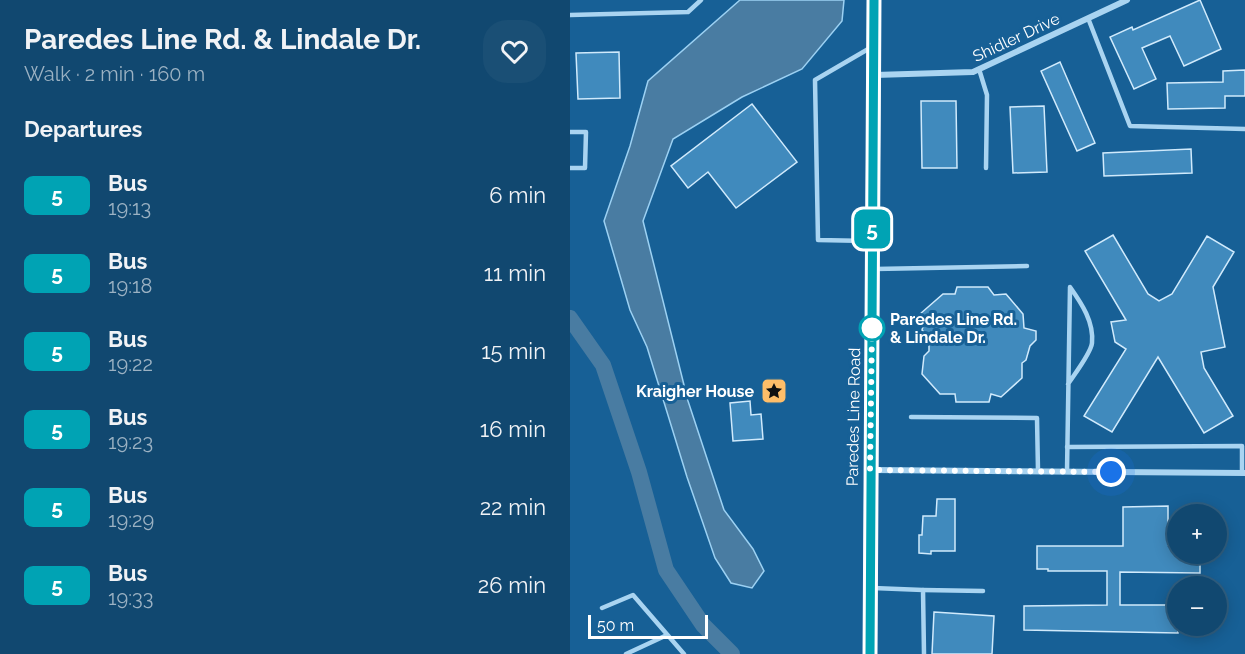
<!DOCTYPE html>
<meta charset="utf-8">
<style>
body{margin:0;font-family:Raleway,sans-serif;background:#1a4f75;color:#f1f3f6;height:100vh;display:flex;flex-direction:column;font-size:22px;white-space:nowrap}
*{box-sizing:border-box;margin:0}
p{font-size:20px;color:#9cb2c3}
.icon{flex:none;width:33px;height:33px;fill:none;stroke:currentColor;stroke-width:2;stroke-linecap:round;stroke-linejoin:round}
.map{position:relative;flex:1;overflow:hidden}
.side{display:flex;flex-direction:column;background:#114870;width:570px}
.side>*{flex:none}
.badge{padding:0 12px;border-radius:9px;font-size:21px;line-height:39px}
.tools{position:absolute;left:597px;top:504px;display:grid;gap:12px}
.tools a{display:grid;place-items:center;width:60px;height:60px;border-radius:50%;background:#114870;box-shadow:0 3px 15px #0003,0 0 0 2px #306083;font-size:30px}
.scale{position:absolute;left:18px;bottom:15px;width:120px;box-sizing:border-box;padding-left:6px;border:3px solid #fff;border-top:0;font-size:16px;line-height:21px;white-space:nowrap;color:#fff;-webkit-text-stroke:4px #176096;paint-order:stroke}
.you{position:absolute;width:30px;height:30px;margin:-15px;border:4px solid #fff;border-radius:50%;background:#1a73e8;box-shadow:0 0 0 9px #1a73e833}
.map>.badge{position:absolute;translate:-50% -50%;box-shadow:0 0 0 3px #fff}
h2{padding:0 24px;font-size:22px;line-height:54px}
.round{display:grid;place-items:center;flex:none;width:63px;height:63px;border-radius:24px;background:#1a4f75}
.headline{display:flex;align-items:center;justify-content:space-between;height:102px;padding:0 24px}
h1{font-size:28px;font-weight:700;line-height:45px}
ul{padding:0;list-style:none}
li{display:flex;align-items:center;gap:18px;height:78px;padding:0 24px}
li div{flex:1}
li b{display:block;font-size:22px}
li em{font-style:normal}
li .badge{min-width:66px;font-weight:700;text-align:center}
main{display:flex;flex:1;min-height:0}
.map>svg:first-child{display:block}
.water{fill:#497ca2;stroke:#9cd1f3;stroke-width:1.5}
.lines{fill:none;stroke-linecap:round;stroke-linejoin:round}
.canal{stroke:#497ca2;stroke-width:16}
.building{fill:#408abd;stroke:#d0eafc;stroke-width:1.5}
.lane{stroke:#a9d4f1;stroke-width:4.5}
.street{stroke:#a9d4f1;stroke-width:6}
.primary{stroke:#f3f9ff;stroke-width:15}
.line-casing{stroke:#fff;stroke-width:14}
.line{stroke:#00a3b4;stroke-width:9}
.walk{stroke:#fff;stroke-width:6;stroke-dasharray:0 10.8}
.stop-dot{fill:#fff;stroke:#00a3b4;stroke-width:3}
.labels{text-anchor:middle;stroke-width:6;stroke-linejoin:round;paint-order:stroke}
.street-label{font-size:16px;fill:#fff;stroke:#176096}
.stop-label{font-size:16px;font-weight:bold;fill:#fff;stroke:#176096;text-anchor:start}
.poi-label{font-size:16px;font-weight:bold;fill:#fff;stroke:#176096;text-anchor:end}
</style>
<main>
<section class="side">
<div class="headline"><div><h1>Paredes Line Rd. &amp; Lindale Dr.</h1><p>Walk · 2 min · 160 m</p></div><a class="round"><svg class="icon" aria-label="heart" viewBox="0 0 24 24"><path d="M12 20l-8-8c-3-5 5-10 8-4 3-6 11-1 8 4z"/></svg></a></div>
<h2>Departures</h2>
<ul>
<li><span class="badge" style="background:#00a3b4;color:#fff">5</span><div><b>Bus</b><p>19:13</p></div><em>6 min</em></li>
<li><span class="badge" style="background:#00a3b4;color:#fff">5</span><div><b>Bus</b><p>19:18</p></div><em>11 min</em></li>
<li><span class="badge" style="background:#00a3b4;color:#fff">5</span><div><b>Bus</b><p>19:22</p></div><em>15 min</em></li>
<li><span class="badge" style="background:#00a3b4;color:#fff">5</span><div><b>Bus</b><p>19:23</p></div><em>16 min</em></li>
<li><span class="badge" style="background:#00a3b4;color:#fff">5</span><div><b>Bus</b><p>19:29</p></div><em>22 min</em></li>
<li><span class="badge" style="background:#00a3b4;color:#fff">5</span><div><b>Bus</b><p>19:33</p></div><em>26 min</em></li>
</ul>
</section>
<div class="map">
<svg width="675" height="654" viewBox="0 0 675 654">
<rect width="100%" height="100%" fill="#176096"/>
<polygon class="water" points="170,0 274,0 272,21 232,69 172,97 103,139 73,221 118,401 154,510 183,549 194,571 182,588 161,583 145,558 117,477 77,347 60,310 34,221 60,146 78,81"/>
<g class="lines">
<polyline class="canal" points="0,318 33,365 69,472 96,570 133,625 162,654"/>
</g>
<g class="building">
<polygon points="630,0 651,49 614,66 600,36 572,48 586,79 564,89 540,37 562,27 563,30"/>
<polygon points="49,52 50,98 8,99 6,53"/>
<polygon points="490,62 525,143 507,151 471,71"/>
<polygon points="675,70 675,96 655,96 655,108 598,109 597,83 653,82 653,71"/>
<polygon points="351,101 386,101 387,168 352,168"/>
<polygon points="182,104 227,162 166,208 138,172 118,188 101,166"/>
<polygon points="474,106 477,172 443,173 440,107"/>
<polygon points="621,149 622,173 534,176 533,153"/>
<polygon points="543,235 578,294 589,301 602,294 637,236 664,252 643,287 655,347 631,352 634,368 663,416 634,433 588,357 542,432 514,416 556,349 545,342 541,322 556,320 515,251"/>
<polygon points="387,287 418,287 424,295 436,294 453,314 454,328 466,331 466,340 460,346 456,360 452,363 452,378 431,397 421,394 419,402 386,402 385,394 370,394 352,374 354,356 359,351 359,337 352,330 355,320 350,314 373,294 385,294"/>
<polygon points="180,401 181,415 191,414 193,439 163,441 160,403"/>
<polygon points="367,499 385,499 385,551 361,551 361,554 349,553 349,535 352,535 353,516 366,516"/>
<polygon points="598,506 598,545 608,545 608,554 630,554 630,573 550,572 550,605 608,605 608,633 454,630 454,606 537,605 537,571 478,571 478,569 467,569 467,546 553,546 553,507"/>
<polygon points="364,612 424,616 422,654 362,654"/>
</g>
<g class="lines">
<g class="lane">
<polyline points="0,15 118,12 131,0"/>
<polyline points="518,18 560,126 675,129"/>
<polyline points="409,69 417,95 416,168"/>
<polyline points="0,132 16,132 15,168 0,168"/>
<polyline points="298,241 248,240 245,80 300,48"/>
<polyline points="305,269 457,266"/>
<polyline points="341,417 467,418 468,471"/>
<polyline points="497,447 672,446 672,473"/>
<path d="M497 471 500 287C512 304 524 322 522 343 521 353 504 375 498 384"/>
<polyline points="303,588 353,590 354,654"/>
<polyline points="353,590 413,591"/>
<polyline points="32,608 63,595 114,654"/>
<polyline points="56,654 97,635"/>
</g>
<g class="street">
<polyline points="305,75 403,72 557,0"/>
<polyline points="301,470 675,473"/>
</g>
<polyline class="primary" points="300,654 304,0"/>
</g>
<g class="lines">
<g class="line-casing">
<polyline id="line" points="300,654 304,0"/>
</g>
<use href="#line" class="line"/>
<polyline class="walk" points="302,328 300,470 541,472"/>
</g>
<defs>
<g id="sight-square" transform="scale(1.35)"><rect x="-9" y="-9" width="18" height="18" rx="4" fill="#ffbe69" stroke="#176096"/><path d="M0-6L1.8-2.2L6-1.7L2.9 1.2L3.7 5.4L0 3.3L-3.7 5.4L-2.9 1.2L-6-1.7L-1.8-2.2Z" fill="#111"/></g>
</defs>
<g fill-rule="evenodd">
<use href="#sight-square" x="204" y="391"/>
</g>
<circle class="stop-dot" cx="302" cy="328" r="12"/>
<g class="labels">
<g class="street-label">
<text transform="translate(446 37) rotate(-25)" y="6">Shidler Drive</text>
<text transform="translate(283 417) rotate(-89)" y="6">Paredes Line Road</text>
</g>
<g class="stop-label">
<text x="320" y="325">Paredes Line Rd.<tspan x="320" dy="18">&amp; Lindale Dr.</tspan></text>
</g>
<g class="poi-label">
<text x="184" y="397">Kraigher House</text>
</g>
</g>
</svg>
<div class="tools">
<a>+</a>
<a>−</a>
</div>
<div class="scale">50 m</div>
<div class="you" style="left:541px;top:472px"></div>
<b class="badge" style="left:302px;top:229px;background:#00a3b4;color:#fff">5</b>
</div>
</main>
